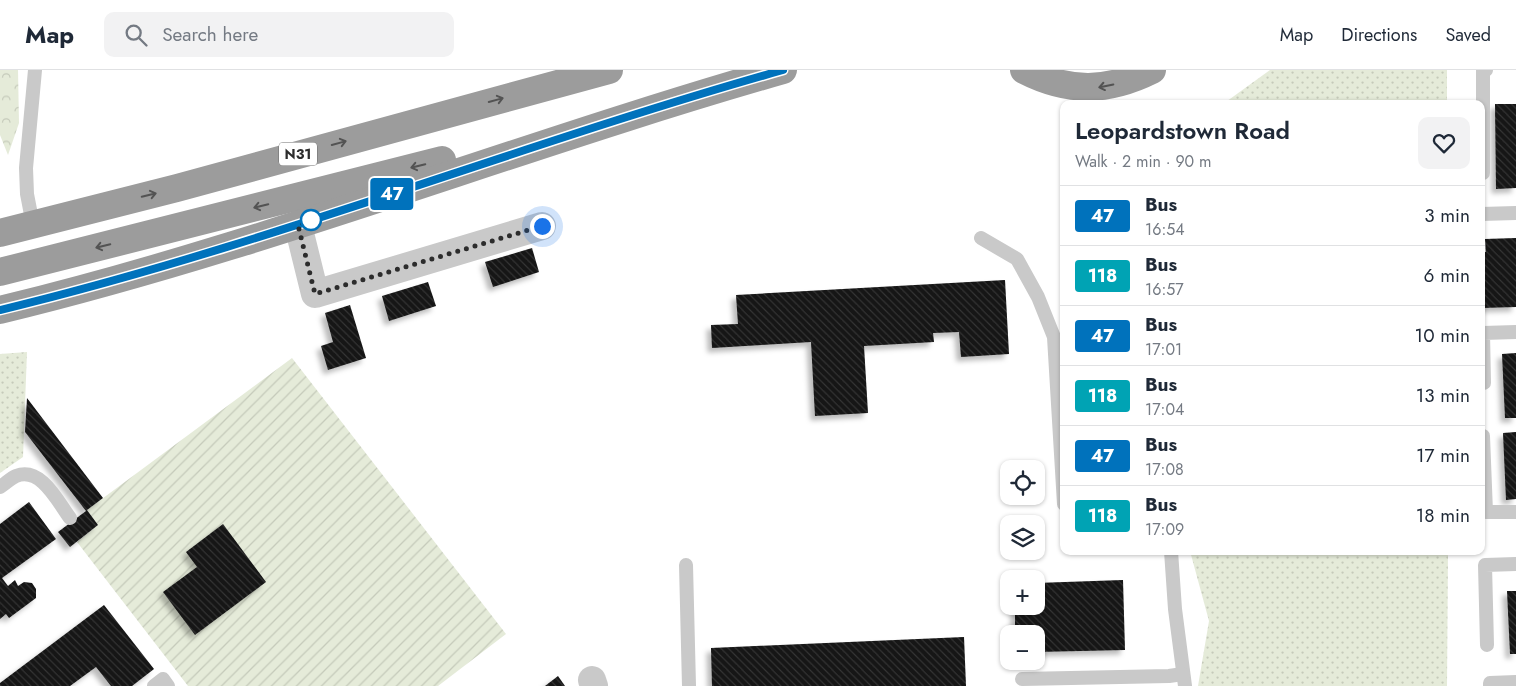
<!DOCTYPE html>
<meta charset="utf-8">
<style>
body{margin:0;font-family:Jost,sans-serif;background:#f2f2f3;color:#1f2937;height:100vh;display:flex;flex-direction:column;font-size:19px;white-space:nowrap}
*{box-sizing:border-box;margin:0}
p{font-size:16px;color:#747a83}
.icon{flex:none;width:28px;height:28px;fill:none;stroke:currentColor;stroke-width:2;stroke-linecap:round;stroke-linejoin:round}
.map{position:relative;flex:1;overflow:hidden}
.panel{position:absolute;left:1060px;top:30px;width:425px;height:455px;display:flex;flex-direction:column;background:#fff;border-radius:10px;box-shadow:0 1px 4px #0004}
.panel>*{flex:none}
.badge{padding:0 10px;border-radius:4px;font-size:18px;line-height:32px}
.controls{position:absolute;left:1000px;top:390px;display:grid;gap:10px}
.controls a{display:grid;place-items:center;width:45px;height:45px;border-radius:10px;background:#fff;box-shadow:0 1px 4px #0004;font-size:25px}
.you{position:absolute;width:25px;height:25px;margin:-12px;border:4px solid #fff;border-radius:50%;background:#1a73e8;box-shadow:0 0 0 8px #1a73e833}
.map>.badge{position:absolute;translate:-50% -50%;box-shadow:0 0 0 2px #fff}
.round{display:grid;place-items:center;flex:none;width:52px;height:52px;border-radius:10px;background:#f2f2f3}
.overview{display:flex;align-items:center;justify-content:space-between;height:85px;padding:0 15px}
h1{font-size:24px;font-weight:600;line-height:38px}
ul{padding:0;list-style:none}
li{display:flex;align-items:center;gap:15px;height:60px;padding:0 15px;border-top:1px solid #e0e1e3}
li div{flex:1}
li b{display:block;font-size:19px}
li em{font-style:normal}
li .badge{min-width:55px;font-weight:700;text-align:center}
header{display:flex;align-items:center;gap:30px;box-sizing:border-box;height:70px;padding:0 25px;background:#fff;border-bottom:1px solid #e0e1e3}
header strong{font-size:24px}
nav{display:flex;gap:28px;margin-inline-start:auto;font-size:18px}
.search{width:350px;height:45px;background:#f2f2f3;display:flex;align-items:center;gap:12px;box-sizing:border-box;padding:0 18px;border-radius:10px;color:#747a83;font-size:19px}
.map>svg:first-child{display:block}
.grass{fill:url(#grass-dots)}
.forest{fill:url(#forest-crowns)}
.garden{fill:url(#garden-furrows)}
.building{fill:url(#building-back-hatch);filter:url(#shadow)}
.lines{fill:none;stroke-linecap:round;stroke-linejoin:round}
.service{stroke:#c9c9c9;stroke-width:14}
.minor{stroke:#c9c9c9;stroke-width:28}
.trunk{stroke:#9c9c9c;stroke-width:28}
.oneway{stroke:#535353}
.line-casing{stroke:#fff;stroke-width:11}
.line{stroke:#0072bc;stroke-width:8}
.walk{stroke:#2c2c2c;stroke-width:5;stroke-dasharray:0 9}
.stop-dot{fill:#fff;stroke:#0072bc;stroke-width:2.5}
.labels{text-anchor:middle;stroke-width:5;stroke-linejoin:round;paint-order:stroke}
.shield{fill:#fff;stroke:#6b6b6b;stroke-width:1}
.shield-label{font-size:14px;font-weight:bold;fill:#2c2c2c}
</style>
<header>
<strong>Map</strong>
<div class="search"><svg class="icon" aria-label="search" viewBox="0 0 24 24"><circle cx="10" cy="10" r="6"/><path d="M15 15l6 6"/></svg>Search here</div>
<nav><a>Map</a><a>Directions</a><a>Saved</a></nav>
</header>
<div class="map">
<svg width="1516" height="616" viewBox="0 0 1516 616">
<defs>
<pattern id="grass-dots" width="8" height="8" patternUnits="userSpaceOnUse" patternTransform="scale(1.25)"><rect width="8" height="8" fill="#e5ebd9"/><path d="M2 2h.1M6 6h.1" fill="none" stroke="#c5caba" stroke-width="1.8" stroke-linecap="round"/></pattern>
<pattern id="forest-crowns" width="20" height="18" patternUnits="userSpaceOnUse" patternTransform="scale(1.25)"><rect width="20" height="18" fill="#e5ebd9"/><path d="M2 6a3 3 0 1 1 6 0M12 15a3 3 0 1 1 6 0" fill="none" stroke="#c5caba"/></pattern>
<pattern id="garden-furrows" width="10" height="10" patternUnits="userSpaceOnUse" patternTransform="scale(1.25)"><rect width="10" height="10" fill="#e5ebd9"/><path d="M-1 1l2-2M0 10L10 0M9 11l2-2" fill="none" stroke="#c5caba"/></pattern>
<pattern id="building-back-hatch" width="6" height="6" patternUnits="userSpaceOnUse" patternTransform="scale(1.25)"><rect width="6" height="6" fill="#131313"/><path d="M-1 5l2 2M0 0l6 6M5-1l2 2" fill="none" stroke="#363636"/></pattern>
<filter id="shadow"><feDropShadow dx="-4.5" dy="4.5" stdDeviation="2.5" flood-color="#0004"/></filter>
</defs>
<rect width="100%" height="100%" fill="#fff"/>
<g class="grass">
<polygon points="1270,0 1447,0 1447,34 1223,34"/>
<polygon points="27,282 23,387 0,403 0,284"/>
<polygon points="1190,481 1448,481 1447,616 1198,616 1209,551"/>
</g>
<polygon class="forest" points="0,0 18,0 19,53 8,85 0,65"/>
<polygon class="garden" points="292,288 506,564 438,616 188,616 77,472 98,455 87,440"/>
<g class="building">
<polygon points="1495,34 1516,34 1516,118 1496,119"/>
<polygon points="1516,168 1516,237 1481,238 1481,182 1486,182 1485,169"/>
<polygon points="532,178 539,202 493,217 485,192"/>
<polygon points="1005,210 1009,284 961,287 959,262 933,263 934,272 864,276 868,343 815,346 811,272 712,278 711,255 738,254 736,225"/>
<polygon points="428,212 436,236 389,251 382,226"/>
<polygon points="350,235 366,288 328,300 321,276 333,272 325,243"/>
<polygon points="1516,283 1516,348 1505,348 1502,284"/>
<polygon points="27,328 103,428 87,440 98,455 70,477 58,462 86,441 25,362"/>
<polygon points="1516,362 1516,429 1506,430 1503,363"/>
<polygon points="29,432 56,469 2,508 8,516 15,510 18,516 24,512 32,513 36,519 36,528 9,548 6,544 0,549 0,454"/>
<polygon points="223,454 266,512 195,565 163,522 197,497 186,482"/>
<polygon points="1123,510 1125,580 1036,582 1036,564 1015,564 1015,536 1036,536 1036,513"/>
<polygon points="1507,521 1516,521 1516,584 1510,584"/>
<polygon points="104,535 154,599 132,616 111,616 96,597 70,616 0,616 0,613"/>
<polygon points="964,567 966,616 712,616 711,578"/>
<polygon points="558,606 565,616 545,616"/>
</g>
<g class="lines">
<g class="service">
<polyline points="1483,103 1483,1 1486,0"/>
<polyline points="1481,144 1516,143"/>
<polyline points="33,155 27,124 26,98 35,0"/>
<polyline points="981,168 1017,189 1038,227 1054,267 1064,434"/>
<polyline points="1484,313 1483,263 1516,262"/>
<polyline points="1483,366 1486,442 1516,442"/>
<path d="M0 417C5 414 11 408 16 406 41 396 58 432 70 448"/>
<polyline points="1171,481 1175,539 1185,616"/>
<polyline points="686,495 689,616"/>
<polyline points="1487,575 1485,495 1516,494"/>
<polyline points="1022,609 1169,606 1183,604"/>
<polyline points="154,616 163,609 168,616"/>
<polyline points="1490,616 1490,613 1516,612"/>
</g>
<g class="minor">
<polyline points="298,155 315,224 542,156"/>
<polyline points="592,610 594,616"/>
</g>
<g class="trunk">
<path d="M1024 0C1069 23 1108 22 1152 0"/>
<polyline points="0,163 177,118 609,0"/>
<polyline points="0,202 442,90"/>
<path d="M0 240C265 176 520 75 783 0"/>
</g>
</g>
<defs><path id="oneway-shaft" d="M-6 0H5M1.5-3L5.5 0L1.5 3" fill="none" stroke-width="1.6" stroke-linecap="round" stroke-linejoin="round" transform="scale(1.25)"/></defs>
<g class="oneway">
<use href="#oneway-shaft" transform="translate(1106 16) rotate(168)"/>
<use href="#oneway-shaft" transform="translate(496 30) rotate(-15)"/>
<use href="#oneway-shaft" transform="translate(339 73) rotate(-15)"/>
<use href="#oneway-shaft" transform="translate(418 96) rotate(166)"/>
<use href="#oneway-shaft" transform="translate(149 125) rotate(-14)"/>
<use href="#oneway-shaft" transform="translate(261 136) rotate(166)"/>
<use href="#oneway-shaft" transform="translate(103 176) rotate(166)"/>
</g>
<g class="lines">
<g class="line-casing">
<path id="line" d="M0 240C266 176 520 74 783 0"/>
</g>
<use href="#line" class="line"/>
<polyline class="walk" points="311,150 298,155 315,224 542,156"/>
</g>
<circle class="stop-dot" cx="311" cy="150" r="10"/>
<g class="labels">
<rect class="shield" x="279" y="72.5" width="38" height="23" rx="4"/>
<g class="shield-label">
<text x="298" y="89">N31</text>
</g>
</g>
</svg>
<div class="controls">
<a><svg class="icon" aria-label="locate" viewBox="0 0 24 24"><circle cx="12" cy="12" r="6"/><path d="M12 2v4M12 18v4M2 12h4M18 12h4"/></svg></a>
<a><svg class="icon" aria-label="layers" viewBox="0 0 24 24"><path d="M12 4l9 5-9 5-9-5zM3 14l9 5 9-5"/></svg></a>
<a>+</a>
<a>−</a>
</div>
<div class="you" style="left:542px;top:156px"></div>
<b class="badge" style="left:392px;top:124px;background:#0072bc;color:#fff">47</b>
<section class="panel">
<div class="overview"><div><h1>Leopardstown Road</h1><p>Walk · 2 min · 90 m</p></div><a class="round"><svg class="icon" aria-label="heart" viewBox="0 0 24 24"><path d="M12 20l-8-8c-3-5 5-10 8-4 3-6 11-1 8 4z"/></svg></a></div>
<ul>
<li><span class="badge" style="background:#0072bc;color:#fff">47</span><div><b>Bus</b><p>16:54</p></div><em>3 min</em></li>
<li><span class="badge" style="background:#00a3b4;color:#fff">118</span><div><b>Bus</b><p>16:57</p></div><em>6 min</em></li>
<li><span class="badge" style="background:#0072bc;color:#fff">47</span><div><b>Bus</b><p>17:01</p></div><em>10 min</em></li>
<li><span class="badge" style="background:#00a3b4;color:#fff">118</span><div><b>Bus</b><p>17:04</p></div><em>13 min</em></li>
<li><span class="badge" style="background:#0072bc;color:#fff">47</span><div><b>Bus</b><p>17:08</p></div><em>17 min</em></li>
<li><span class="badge" style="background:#00a3b4;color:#fff">118</span><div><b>Bus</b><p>17:09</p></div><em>18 min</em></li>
</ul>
</section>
</div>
